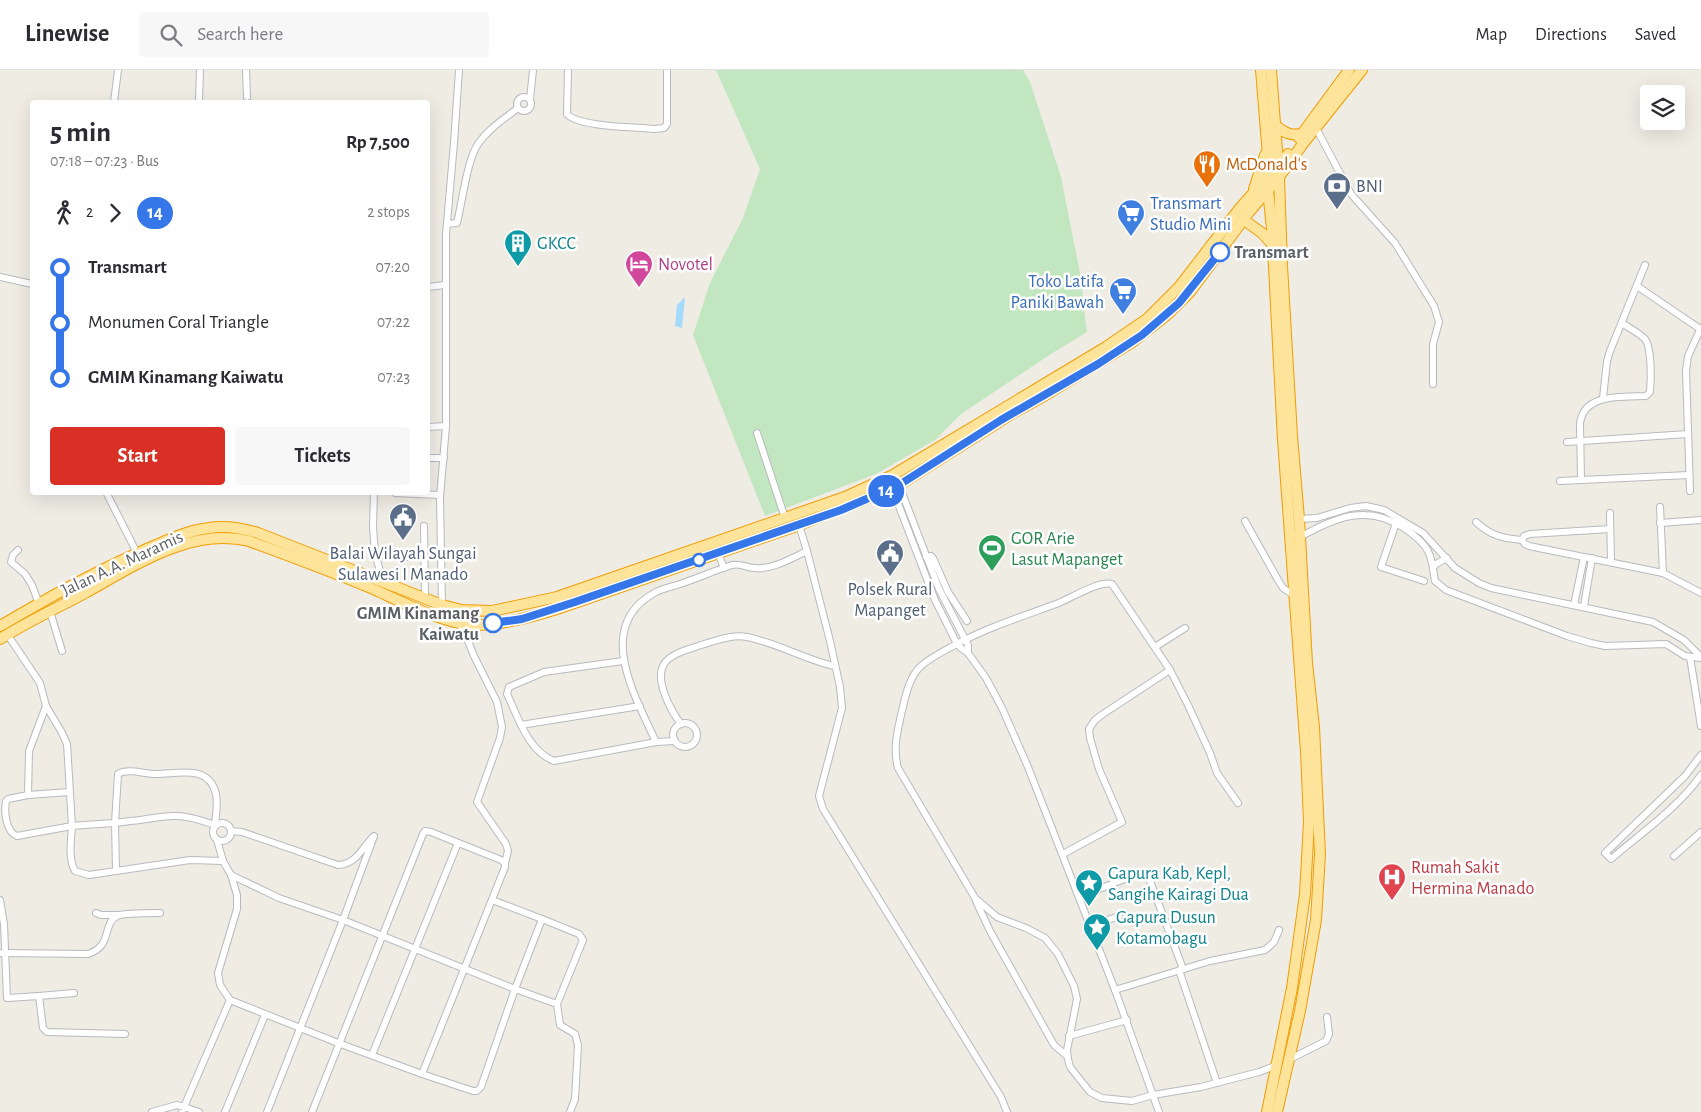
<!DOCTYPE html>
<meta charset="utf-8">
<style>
body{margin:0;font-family:"Alegreya Sans",sans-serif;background:#f7f7f7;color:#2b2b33;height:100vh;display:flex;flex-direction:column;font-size:19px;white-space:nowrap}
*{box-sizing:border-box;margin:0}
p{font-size:16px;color:#7c7c81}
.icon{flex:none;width:28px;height:28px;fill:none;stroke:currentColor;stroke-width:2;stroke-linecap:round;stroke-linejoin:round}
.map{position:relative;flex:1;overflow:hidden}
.drawer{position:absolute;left:30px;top:30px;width:400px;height:395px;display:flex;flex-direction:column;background:#fff;border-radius:5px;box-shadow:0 5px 20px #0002}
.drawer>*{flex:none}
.badge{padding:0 10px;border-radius:16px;font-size:18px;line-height:32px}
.controls{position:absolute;left:1640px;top:15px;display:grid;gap:10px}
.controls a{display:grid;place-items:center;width:45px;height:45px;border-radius:5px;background:#fff;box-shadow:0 5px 20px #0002;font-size:25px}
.map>.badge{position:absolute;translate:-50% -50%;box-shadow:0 0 0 2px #fff}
.legs{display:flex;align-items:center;gap:8px;height:55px;padding:0 20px;font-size:16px}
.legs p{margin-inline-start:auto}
.overview{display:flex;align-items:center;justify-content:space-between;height:85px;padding:0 20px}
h1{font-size:28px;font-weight:600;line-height:38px}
.button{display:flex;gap:10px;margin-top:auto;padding:10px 20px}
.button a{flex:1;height:58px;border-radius:5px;background:#d93025;color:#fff;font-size:20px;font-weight:600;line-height:58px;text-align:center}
.button a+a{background:#f7f7f7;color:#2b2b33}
ul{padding:0 20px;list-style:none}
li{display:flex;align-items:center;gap:18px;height:55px;font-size:19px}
li i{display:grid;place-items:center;width:8px;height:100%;margin:0 6px;background:currentColor}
li i::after{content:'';width:12px;height:12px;margin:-6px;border:4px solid;border-radius:50%;background:#fff}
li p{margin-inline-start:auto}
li:first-child i{background:linear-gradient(#0000 50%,currentColor 0)}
li:last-child i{background:linear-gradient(currentColor 50%,#0000 0)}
header{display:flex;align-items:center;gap:30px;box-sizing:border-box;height:70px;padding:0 25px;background:#fff;border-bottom:1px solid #e1e1e2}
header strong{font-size:24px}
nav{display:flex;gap:28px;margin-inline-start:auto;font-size:18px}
.search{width:350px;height:45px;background:#f7f7f7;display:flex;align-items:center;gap:12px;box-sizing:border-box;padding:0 18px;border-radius:5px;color:#7c7c81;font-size:19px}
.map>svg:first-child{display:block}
.green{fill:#c2e6c0}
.water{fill:#a4dbff}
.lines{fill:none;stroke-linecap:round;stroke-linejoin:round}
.minor-casing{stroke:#b7babe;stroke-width:8}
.trunk-casing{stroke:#f39c00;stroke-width:12}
.minor{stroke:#fff;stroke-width:6}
.trunk{stroke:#fee49a;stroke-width:10}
.line-1-casing{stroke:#fff;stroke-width:11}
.line-1{stroke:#3577e9;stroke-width:8}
.stop-1-dot{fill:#fff;stroke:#3577e9;stroke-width:2.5}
.labels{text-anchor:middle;stroke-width:5;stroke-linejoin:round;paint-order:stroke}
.food-label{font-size:18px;fill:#c56008;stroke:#fff;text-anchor:start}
.service-label{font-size:18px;fill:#4e5e75;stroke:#fff}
.shop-label{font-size:18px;fill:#366cbe;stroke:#fff;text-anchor:start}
.culture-label{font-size:18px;fill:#0d838f;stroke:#fff;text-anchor:start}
.stop-label{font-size:18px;font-weight:bold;fill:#5c6065;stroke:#fff;text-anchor:start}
.hotel-label{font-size:18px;fill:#b23c85;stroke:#fff;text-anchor:start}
.leisure-label{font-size:18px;fill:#27864d;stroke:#fff;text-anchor:start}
.street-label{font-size:18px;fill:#5c6065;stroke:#fff}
.health-label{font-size:18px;fill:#be3a42;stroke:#fff;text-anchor:start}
</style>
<header>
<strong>Linewise</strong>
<div class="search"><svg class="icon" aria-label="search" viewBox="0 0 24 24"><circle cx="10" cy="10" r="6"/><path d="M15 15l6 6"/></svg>Search here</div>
<nav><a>Map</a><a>Directions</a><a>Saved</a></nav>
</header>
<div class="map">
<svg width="1701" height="1042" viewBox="0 0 1701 1042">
<rect width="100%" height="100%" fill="#efece4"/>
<polygon class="green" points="716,0 1023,0 1030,12 1061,107 1080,203 1087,262 1054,282 961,344 935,370 876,404 765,446 693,265 710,213 743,148 760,99"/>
<polygon class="water" points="685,227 682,258 675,256 677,235"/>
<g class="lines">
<g class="minor-casing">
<g id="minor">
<polyline points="246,0 247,27"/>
<path d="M568 0 567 44C578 57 636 57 654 59L664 58 667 54V0"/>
<circle cx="524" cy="34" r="7"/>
<polyline points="530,30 533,0"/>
<polyline points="114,32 118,0"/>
<polyline points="199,32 200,0"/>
<polyline points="1316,58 1351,124 1395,173 1434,236 1439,252 1433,274 1433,314"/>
<path d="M447 154 457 153C462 133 467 90 478 74 488 59 504 49 518 38"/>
<polyline points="0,207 32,214"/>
<polyline points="1637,216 1700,259"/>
<polyline points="428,217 445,215"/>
<path d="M1622 253C1629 258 1639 263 1645 269 1652 278 1651 311 1650 322L1646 326C1622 327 1583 323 1580 354L1581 410 1689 405"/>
<polyline points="1603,328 1607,291 1610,281 1645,195"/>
<polyline points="428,357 446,356"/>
<polyline points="757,363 785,448"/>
<polyline points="1567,372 1688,364"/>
<polyline points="428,388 444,388"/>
<polyline points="893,405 899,415 939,519 968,575 968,583"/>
<polyline points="887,408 892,418 935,530 957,574 961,578 968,583 986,608 1002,638 1028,697 1115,920 1159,1042"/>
<polyline points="1560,411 1581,410"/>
<polyline points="1690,421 1686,301 1688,286 1701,258"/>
<polyline points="106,422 137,483"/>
<polyline points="374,422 373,457 375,484 383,511"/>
<polyline points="395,423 440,425"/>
<polyline points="1660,437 1663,503"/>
<polyline points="1610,443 1611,492"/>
<polyline points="1299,449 1317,448 1350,438 1366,436 1384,440 1423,463 1455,498 1479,513 1491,518 1653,552 1684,570 1701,587"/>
<polyline points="1245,451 1278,510 1283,518 1295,526"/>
<path d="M1476 452C1491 466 1502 468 1522 470"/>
<polyline points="1396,453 1381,497 1424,511"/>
<polyline points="1660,453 1701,450"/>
<polyline points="424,456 425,529"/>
<polyline points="1610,459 1530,464 1524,466 1522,470 1525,474 1529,476 1663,503 1701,523"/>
<path d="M1300 467C1334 448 1367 433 1404 458 1413 464 1423 472 1428 481 1433 491 1433 501 1435 511L1446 520 1567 566 1591 573 1605 576 1666 574 1685 586 1701 588"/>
<polyline points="18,480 13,485 11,492 25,504 32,515 39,534"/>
<polyline points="807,481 830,571 840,617 842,638 819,726 823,739 1001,1027 1007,1042"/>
<polyline points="718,483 724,498"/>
<polyline points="385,487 424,487"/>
<polyline points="926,487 931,486 933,488 948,522 967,551"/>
<polyline points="1433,498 1436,494 1447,488"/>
<polyline points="442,535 440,427 446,356 446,164 454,73 459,0"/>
<polyline points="1574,535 1584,487"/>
<polyline points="1584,536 1592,488"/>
<polyline points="50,541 62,581"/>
<polyline points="458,552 466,566 474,586 497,632 502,657 500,668 477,732 506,774 508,781 505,793"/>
<path d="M7 564 40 613 46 636 61 661 67 674 72 756 17 766C6 762 4 742 6 731L8 729 28 725 70 722"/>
<polyline points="1155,577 1185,558"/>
<polyline points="1690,587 1701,656"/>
<path d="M623 591 544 602 509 617 507 624C518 647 528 681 554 691L656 672"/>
<circle cx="685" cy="665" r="12"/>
<path d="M681 654C671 641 654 610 664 594 671 583 690 579 701 575 715 571 732 564 747 567 777 573 804 589 834 596"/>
<polyline points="521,655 640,636"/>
<path d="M675 671 656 672C635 626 593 555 656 522 662 519 670 517 677 515 696 509 713 501 732 495 741 493 746 498 755 498 772 500 792 488 807 481L799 455"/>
<path d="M1701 685 1685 706 1605 783 1611 789C1639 765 1681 735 1701 705"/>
<polyline points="28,725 29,681 46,636"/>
<path d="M1238 733 1217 703 1210 683 1188 635 1170 600 1112 514C1099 510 1070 529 1056 534 1021 547 986 558 953 576 942 582 930 588 921 596 908 608 905 629 901 645 897 663 893 679 898 698L975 828 997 847 1026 858 1045 868 1058 884 1074 916 1077 929 1067 980 1068 989 1070 997 1090 1022 1102 1028 1132 1031 1153 1025 1201 1017 1259 1002 1277 995"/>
<circle cx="222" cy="762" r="9"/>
<path d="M231 761 242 762 338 795C356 794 361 780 372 768"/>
<polyline points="217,770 223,791"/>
<polyline points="1063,784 1122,752 1099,699 1090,668 1089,659 1095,650 1103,644 1170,600"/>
<polyline points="1674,786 1701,762"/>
<path d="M116 800 115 753 118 704C128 698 144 704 156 704 178 704 209 694 216 724 218 733 216 745 215 755 203 751 190 746 177 746 162 745 146 750 130 751 111 754 91 754 72 756 71 770 68 789 75 801L89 805 190 790 223 791 231 805 279 828 343 850 515 919 557 934 583 870 579 864 542 849"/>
<polyline points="231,805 237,825 237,839 218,903 220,915 230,930 338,973 422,1004 505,797 505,793 501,790 431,762 425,761 423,764 312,1042"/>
<polyline points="1079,827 1142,802 1147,803 1183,899"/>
<polyline points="0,830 4,854 7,928 39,926 43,958 47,962 125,964"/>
<polyline points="976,831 990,861 1054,975 1067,986"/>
<polyline points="96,843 101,845 118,845"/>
<polyline points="1091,856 1119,846"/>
<path d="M0 883 88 884C113 876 102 854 117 846 123 843 152 843 160 843"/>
<polyline points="1179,900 1217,1013"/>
<polyline points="1115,920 1210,891 1265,880 1274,872 1279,860"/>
<polyline points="39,926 74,923"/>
<polyline points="557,934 560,955 575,964 578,975 575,1029 570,1042"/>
<polyline points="1069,966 1127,950"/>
<polyline points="372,985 458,773"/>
<polyline points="1290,989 1326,971 1329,964 1327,947"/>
<polyline points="422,1004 473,1021 477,1021 481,1017 515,919 542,849 492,830"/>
<polyline points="152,1042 177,1035 184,1037 182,1042"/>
<polyline points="199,1042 184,1037 230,930"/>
<polyline points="225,1042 265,945"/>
<polyline points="267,1042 343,850 374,766"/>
</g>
</g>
<g class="trunk-casing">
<g id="trunk">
<polyline points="1261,0 1268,86 1268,120 1272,159 1283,370 1306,682 1309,752 1305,824 1292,918 1267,1042"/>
<polyline points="1271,0 1279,107 1282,196 1292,366 1299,449 1307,593 1314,657 1320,784 1316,850 1300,941 1277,1042"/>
<path d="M1276 56C1285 63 1291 66 1302 64"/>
<polyline points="1299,68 1349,0"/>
<polyline points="1254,119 1265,85"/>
<polyline points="1244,150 1262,163 1273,175"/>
<path d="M0 556C45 530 90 504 138 483 161 473 184 461 209 458 226 455 242 458 258 463L442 535 462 540 492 541 557 527 845 427 893 405 1106 277 1147 249 1179 217 1240 138 1288 84"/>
<path d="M0 569C27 552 57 538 85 523 134 496 190 457 249 471 290 486 331 501 371 518 400 531 443 554 475 555 503 555 531 547 557 539L799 455 881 423 899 415 1013 343 1044 326 1131 273 1168 244 1190 222 1249 142 1279 107 1302 75 1362 0"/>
</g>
</g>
<use href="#minor" class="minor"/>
<use href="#trunk" class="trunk"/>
</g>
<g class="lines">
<g class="line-1-casing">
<polyline id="line-1" points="493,553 522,549 575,532 841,440 899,415 1001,350 1098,294 1142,265 1179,233 1220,182"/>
</g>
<use href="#line-1" class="line-1"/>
</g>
<defs>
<g id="restaurant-pin" transform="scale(1.4375)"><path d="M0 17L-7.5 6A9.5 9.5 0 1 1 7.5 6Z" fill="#e8710a" stroke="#fff"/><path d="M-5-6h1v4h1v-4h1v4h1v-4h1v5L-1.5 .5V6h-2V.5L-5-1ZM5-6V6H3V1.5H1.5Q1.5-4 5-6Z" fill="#fff"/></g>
<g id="bank-pin" transform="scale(1.4375)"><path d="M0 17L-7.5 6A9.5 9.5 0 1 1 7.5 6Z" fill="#5c6f8a" stroke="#fff"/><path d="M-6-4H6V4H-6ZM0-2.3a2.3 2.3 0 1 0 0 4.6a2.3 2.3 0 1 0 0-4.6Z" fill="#fff"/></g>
<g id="supermarket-pin" transform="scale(1.4375)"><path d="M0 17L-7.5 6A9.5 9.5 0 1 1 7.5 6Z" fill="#3f7fe0" stroke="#fff"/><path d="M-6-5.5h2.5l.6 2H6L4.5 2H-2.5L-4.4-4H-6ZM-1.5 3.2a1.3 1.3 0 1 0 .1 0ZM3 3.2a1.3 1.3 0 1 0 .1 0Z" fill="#fff"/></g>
<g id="building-pin" transform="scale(1.4375)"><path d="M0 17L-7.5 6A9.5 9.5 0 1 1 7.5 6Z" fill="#0f9aa8" stroke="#fff"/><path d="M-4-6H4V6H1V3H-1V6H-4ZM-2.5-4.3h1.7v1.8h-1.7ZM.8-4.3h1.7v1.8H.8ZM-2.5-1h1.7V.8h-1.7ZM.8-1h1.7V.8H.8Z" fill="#fff"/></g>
<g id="hotel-pin" transform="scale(1.4375)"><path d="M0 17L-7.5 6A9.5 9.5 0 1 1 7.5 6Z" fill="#d1479c" stroke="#fff"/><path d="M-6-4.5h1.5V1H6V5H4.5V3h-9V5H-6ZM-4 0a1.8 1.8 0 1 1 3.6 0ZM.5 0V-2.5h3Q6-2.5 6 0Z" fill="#fff"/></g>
<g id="civic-pin" transform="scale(1.4375)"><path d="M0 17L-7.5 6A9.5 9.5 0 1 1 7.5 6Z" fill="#5c6f8a" stroke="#fff"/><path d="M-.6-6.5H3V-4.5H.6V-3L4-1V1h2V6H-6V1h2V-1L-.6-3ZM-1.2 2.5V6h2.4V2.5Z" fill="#fff"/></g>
<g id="stadium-pin" transform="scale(1.4375)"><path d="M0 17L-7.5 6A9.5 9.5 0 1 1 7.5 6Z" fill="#2e9e5b" stroke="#fff"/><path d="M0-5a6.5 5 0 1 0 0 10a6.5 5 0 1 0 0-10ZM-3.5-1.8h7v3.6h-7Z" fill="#fff"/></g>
<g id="hospital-pin" transform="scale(1.4375)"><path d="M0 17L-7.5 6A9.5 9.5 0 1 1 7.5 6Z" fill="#e0444e" stroke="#fff"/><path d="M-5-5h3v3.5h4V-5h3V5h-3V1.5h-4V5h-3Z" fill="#fff"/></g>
<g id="sight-pin" transform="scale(1.4375)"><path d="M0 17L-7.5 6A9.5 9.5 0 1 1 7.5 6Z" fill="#0f9aa8" stroke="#fff"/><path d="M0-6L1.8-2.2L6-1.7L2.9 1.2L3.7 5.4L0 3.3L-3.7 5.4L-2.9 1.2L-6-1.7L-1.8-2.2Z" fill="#fff"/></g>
</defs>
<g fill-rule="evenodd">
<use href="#restaurant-pin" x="1207" y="94"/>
<use href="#bank-pin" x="1337" y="116"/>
<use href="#supermarket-pin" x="1131" y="143"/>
<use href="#building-pin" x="518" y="173"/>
<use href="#hotel-pin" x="639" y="194"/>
<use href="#supermarket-pin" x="1123" y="221"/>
<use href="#civic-pin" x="403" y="447"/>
<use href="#stadium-pin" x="992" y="478"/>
<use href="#civic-pin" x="890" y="483"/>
<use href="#hospital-pin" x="1392" y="807"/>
<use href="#sight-pin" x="1089" y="813"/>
<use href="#sight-pin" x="1097" y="857"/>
</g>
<g class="stop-1-dot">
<circle cx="1220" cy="182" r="9"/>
<circle cx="699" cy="490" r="6"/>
<circle cx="493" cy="553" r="9"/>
</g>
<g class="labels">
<g class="food-label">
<text x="1226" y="100">McDonald's</text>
</g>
<g class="service-label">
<text x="1356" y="122" text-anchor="start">BNI</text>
<text x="403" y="489">Balai Wilayah Sungai<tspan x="403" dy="21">Sulawesi I Manado</tspan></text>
<text x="890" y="525">Polsek Rural<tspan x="890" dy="21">Mapanget</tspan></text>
</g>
<g class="shop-label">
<text x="1150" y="139">Transmart<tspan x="1150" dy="21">Studio Mini</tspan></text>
<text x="1104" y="217" text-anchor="end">Toko Latifa<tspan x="1104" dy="21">Paniki Bawah</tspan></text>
</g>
<g class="culture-label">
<text x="537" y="179">GKCC</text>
<text x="1108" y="809">Gapura Kab, Kepl,<tspan x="1108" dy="21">Sangihe Kairagi Dua</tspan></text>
<text x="1116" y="853">Gapura Dusun<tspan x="1116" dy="21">Kotamobagu</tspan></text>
</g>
<g class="stop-label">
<text x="1234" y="188">Transmart</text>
<text x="479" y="549" text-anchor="end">GMIM Kinamang<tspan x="479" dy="21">Kaiwatu</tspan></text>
</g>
<g class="hotel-label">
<text x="658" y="200">Novotel</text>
</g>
<g class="leisure-label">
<text x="1011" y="474">GOR Arie<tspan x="1011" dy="21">Lasut Mapanget</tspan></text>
</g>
<g class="street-label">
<text transform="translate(122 493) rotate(-25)" y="6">Jalan A.A. Maramis</text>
</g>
<g class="health-label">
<text x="1411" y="803">Rumah Sakit<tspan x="1411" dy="21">Hermina Manado</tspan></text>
</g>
</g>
</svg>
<div class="controls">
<a><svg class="icon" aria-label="layers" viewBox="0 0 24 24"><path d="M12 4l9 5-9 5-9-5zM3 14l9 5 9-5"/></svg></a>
</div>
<b class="badge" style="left:886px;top:421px;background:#3577e9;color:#fff">14</b>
<section class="drawer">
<div class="overview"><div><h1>5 min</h1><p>07:18 – 07:23 · Bus</p></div><b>Rp 7,500</b></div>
<div class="legs"><svg class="icon" aria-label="walk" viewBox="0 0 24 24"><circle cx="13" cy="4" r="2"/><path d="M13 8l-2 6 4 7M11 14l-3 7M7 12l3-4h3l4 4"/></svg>2<svg class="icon" aria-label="forward" viewBox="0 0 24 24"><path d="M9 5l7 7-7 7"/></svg><b class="badge" style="background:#3577e9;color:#fff">14</b><p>2 stops</p></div>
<ul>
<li><i style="color:#3577e9"></i><b>Transmart</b><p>07:20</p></li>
<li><i style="color:#3577e9"></i><span>Monumen Coral Triangle</span><p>07:22</p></li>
<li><i style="color:#3577e9"></i><b>GMIM Kinamang Kaiwatu</b><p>07:23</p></li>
</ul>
<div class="button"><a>Start</a><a>Tickets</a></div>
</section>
</div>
